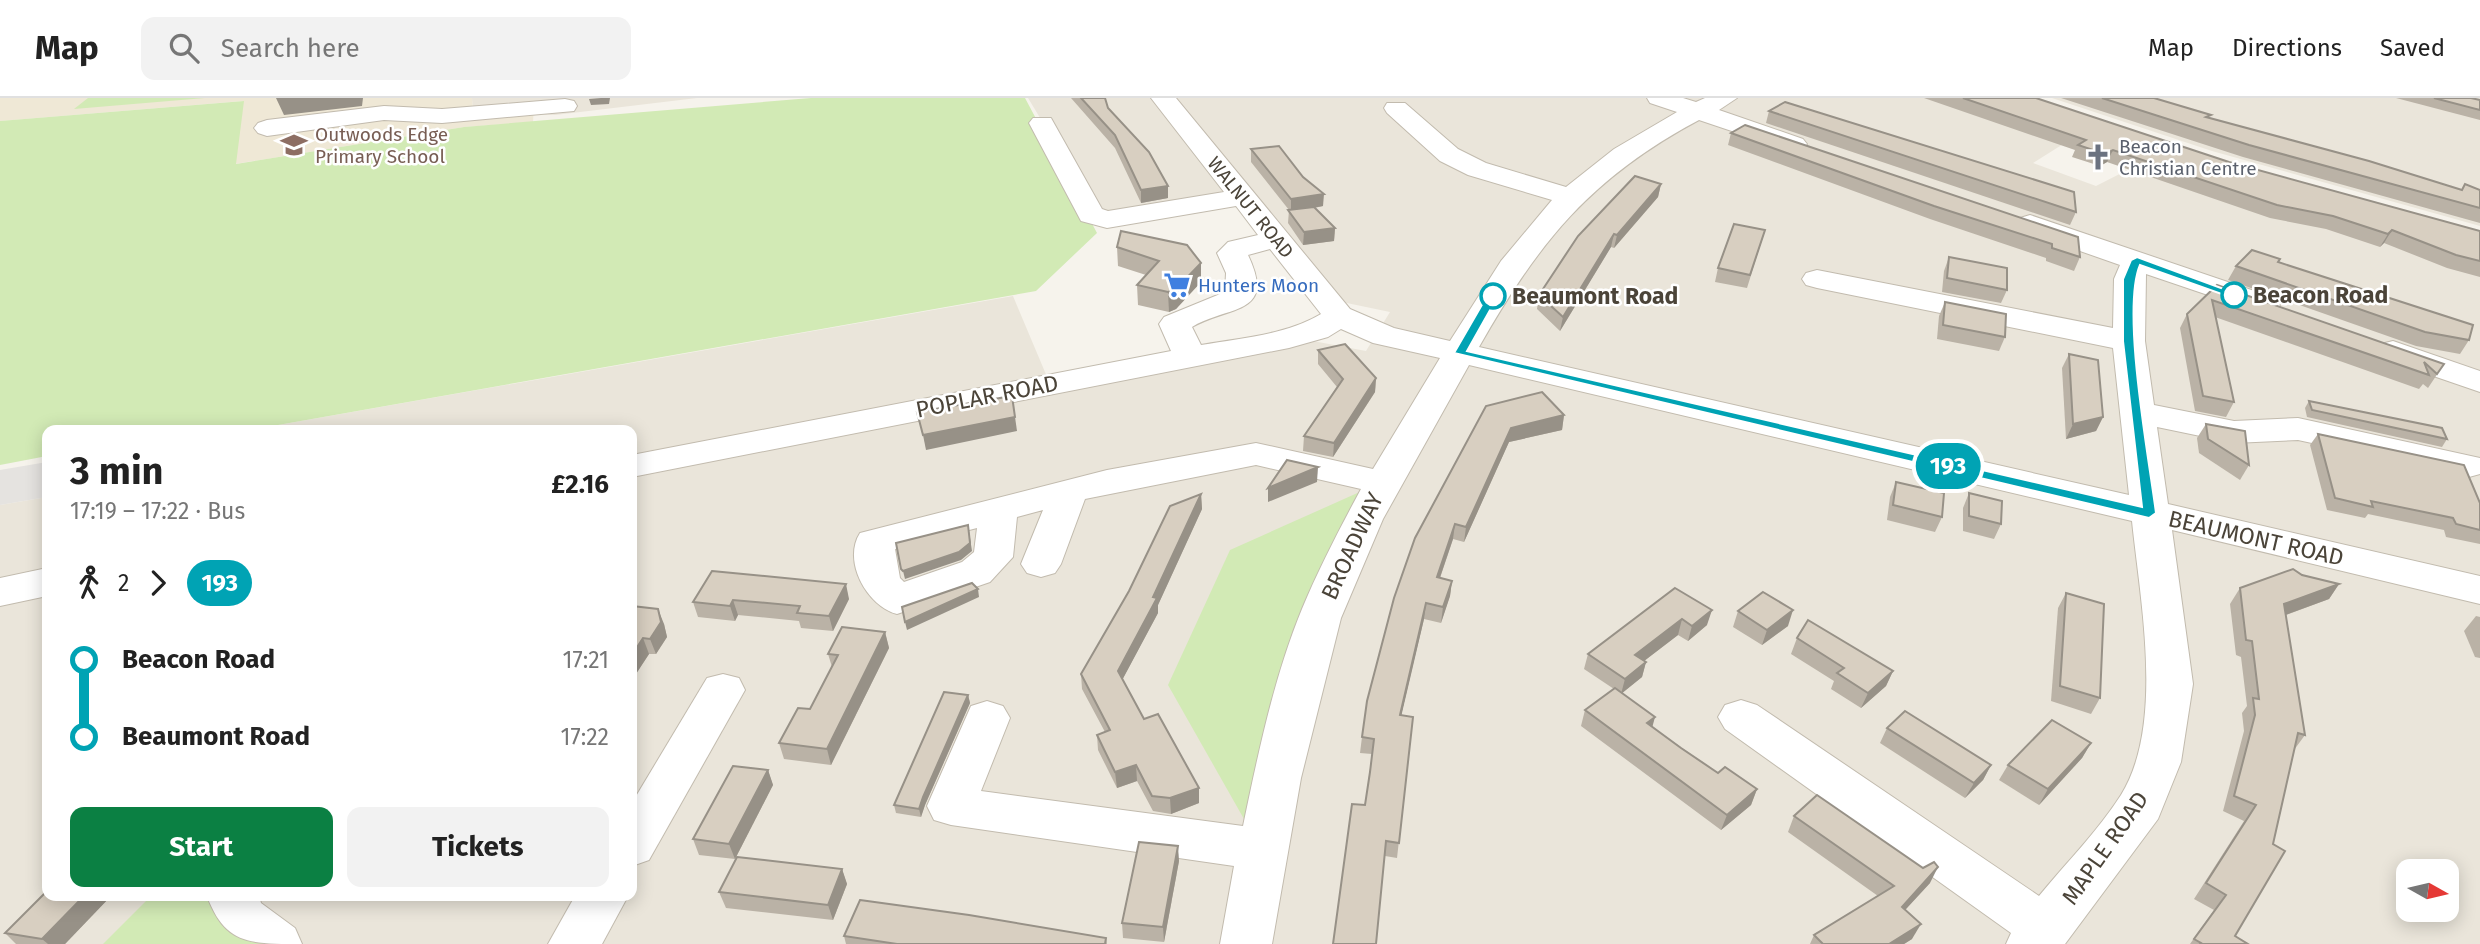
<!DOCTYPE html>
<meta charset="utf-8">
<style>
body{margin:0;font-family:"Fira Sans",sans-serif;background:#f2f2f2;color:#222;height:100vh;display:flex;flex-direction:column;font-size:26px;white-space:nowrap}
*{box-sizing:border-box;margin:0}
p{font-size:23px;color:#767676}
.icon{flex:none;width:38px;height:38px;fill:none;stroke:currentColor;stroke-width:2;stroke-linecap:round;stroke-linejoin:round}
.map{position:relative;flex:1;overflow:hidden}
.panel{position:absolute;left:42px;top:327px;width:595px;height:476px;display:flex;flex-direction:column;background:#fff;border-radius:14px;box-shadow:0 4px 18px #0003}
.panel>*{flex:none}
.badge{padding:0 14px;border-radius:23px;font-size:24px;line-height:46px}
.needle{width:46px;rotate:98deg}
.tools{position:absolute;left:2396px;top:761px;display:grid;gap:14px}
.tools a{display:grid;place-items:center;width:63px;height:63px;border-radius:14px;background:#fff;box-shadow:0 4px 18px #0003;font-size:35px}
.map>.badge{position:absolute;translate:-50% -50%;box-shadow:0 0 0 4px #fff}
.legs{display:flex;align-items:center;gap:10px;height:77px;padding:0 28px;font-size:23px}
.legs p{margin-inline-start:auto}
.overview{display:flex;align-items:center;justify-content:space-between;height:119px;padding:0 28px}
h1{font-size:38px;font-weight:700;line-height:52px}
.primary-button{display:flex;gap:14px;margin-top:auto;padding:14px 28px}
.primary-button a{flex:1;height:80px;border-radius:14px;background:#0b8043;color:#fff;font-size:28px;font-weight:700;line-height:80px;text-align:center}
.primary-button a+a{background:#f2f2f2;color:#222}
ul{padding:0 28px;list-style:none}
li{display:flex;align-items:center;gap:24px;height:77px;font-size:26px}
li i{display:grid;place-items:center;width:10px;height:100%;margin:0 9px;background:currentColor}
li i::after{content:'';width:18px;height:18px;margin:-9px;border:5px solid;border-radius:50%;background:#fff}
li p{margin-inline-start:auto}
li:first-child i{background:linear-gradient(#0000 50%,currentColor 0)}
li:last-child i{background:linear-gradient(currentColor 50%,#0000 0)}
header{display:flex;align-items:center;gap:42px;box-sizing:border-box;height:98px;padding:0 35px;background:#fff;border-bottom:2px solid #e0e0e0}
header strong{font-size:33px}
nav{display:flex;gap:38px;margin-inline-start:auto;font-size:24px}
.search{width:490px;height:63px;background:#f2f2f2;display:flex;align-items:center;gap:18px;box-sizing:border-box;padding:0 24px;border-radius:14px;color:#767676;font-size:26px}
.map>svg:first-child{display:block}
.residential{fill:#eae5da;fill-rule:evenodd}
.education{fill:#efe8d6}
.green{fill:#d2eab5}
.parking{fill:#e5e3e0}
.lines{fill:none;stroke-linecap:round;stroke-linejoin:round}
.minor-casing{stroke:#c2bbae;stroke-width:2}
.minor{fill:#fff;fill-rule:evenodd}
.wall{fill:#bab2a6}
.shaded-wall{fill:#979187}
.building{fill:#d8cfc1;stroke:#979187;stroke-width:2}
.line-1{fill:#00a3b4;stroke:#fff;stroke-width:2}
.stop-1-dot{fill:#fff;stroke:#00a3b4;stroke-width:3.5}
.labels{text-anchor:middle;stroke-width:5;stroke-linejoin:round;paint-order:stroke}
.far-education-label{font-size:19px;fill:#785e54;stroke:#fff;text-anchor:start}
.far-worship-label{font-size:19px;fill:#5b616d;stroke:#fff;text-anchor:start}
.far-street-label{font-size:19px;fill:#4b4439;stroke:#fff}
.far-shop-label{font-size:19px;fill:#366cbe;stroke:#fff;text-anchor:start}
.stop-label{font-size:23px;font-weight:bold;fill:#4b4439;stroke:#fff;text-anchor:start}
.street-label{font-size:23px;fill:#4b4439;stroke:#fff}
</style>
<header>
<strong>Map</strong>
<div class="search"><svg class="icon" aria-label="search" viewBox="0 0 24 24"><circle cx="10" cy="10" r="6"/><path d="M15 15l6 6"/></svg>Search here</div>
<nav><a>Map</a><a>Directions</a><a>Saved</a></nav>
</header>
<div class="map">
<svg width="2480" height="846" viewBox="0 0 2480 846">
<rect width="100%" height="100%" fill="#f6f3ec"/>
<g class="residential">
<polygon points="472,0 697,0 555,17 473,14"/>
<path d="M1028 0H1987L2084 33 2033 65 2096 88 2157 57 2480 152V846H0V407L47 399V798H632V332H250L1013 198 1053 293 1313 243 1366 253 1390 214 1342 204 1251 91 1099 117ZM2408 774H2446V812H2408Z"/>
<polygon points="2052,0 2480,0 2480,128 2212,53"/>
</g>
<polygon class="education" points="0,0 472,0 473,13 534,7 533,24 464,29 235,66 243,3 0,23"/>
<g class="green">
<polygon points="88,0 205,0 74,11"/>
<polygon points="811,0 1025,0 1097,135 1036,193 250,332 47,332 47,358 0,367 0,23 244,3 236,66 464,29"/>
<polygon points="1382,384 1261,751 1168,587 1230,452"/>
<polygon points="151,798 233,798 239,818 276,846 103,846"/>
</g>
<polygon class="parking" points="47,364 47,399 0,407 0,372"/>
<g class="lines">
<g class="minor-casing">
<g id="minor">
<path d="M1151 0H1176L1350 211 1394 230 1450 243 1501 163 1552 102 1468 77 1440 63 1387 15 1384 10 1387 5H1405L1458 51 1486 65 1566 89 1614 51 1677 14 1650 5 1647 0H1683L1696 4 1705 0H1737L1719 12 1803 41 1807 46 1803 51H1785L1699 22C1590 80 1539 144 1479 249L2129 397 2113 250 1817 190 1806 187 1802 181 1806 175 1817 172 2113 230 2114 181 2120 167 2020 132 2016 126 2020 120 2030 117 2275 200 2280 207 2275 214 2264 216 2146 176 2145 243 2154 307 2234 323 2298 320 2480 360V376L2469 379 2298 342 2234 345 2157 329 2168 406 2480 478V506L2172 432 2193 586 2181 664 2158 721 2065 846H2006L2011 835 1725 631 1718 619 1725 607 1741 602 1757 607 2039 798C2066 765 2098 733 2121 697 2165 626 2140 502 2132 423L1469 267 1383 421 1341 520 1301 680 1272 846H1220L1234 768 951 727 934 722 927 708 971 608 987 603 1003 608 1010 620 981 693 1243 728C1258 656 1274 579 1302 511 1319 470 1340 430 1361 391L1256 367 1085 401 1061 466 1055 475 1041 479 1027 475 1021 466 1043 412 1017 419 1013 459 990 484 897 516C867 508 842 463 860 435L1107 372 1256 345 1373 371 1440 260 1373 245 1341 231 1328 239 1289 250 632 379V357L1171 253 1159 226 1164 219 1225 194 1226 175 1217 155 1228 144 1258 137 1236 108 1107 130 1081 123 1029 25 1033 20H1051L1102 111 1108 113 1224 94ZM1270 151 1321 216C1286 237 1240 240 1201 247L1192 229C1229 207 1277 218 1248 157ZM977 430 974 454 962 464 904 484 900 480 895 451Z"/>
<polygon points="565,1 574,3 577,8 574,13 442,25 384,22 267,38 258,35 254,30 258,25 267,22 384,8 442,11"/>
<polygon points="2393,243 2480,273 2480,294 2381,260 2377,253 2381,246"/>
<polygon points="47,470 47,498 0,508 0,480"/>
<polygon points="723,576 739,580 745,592 649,762 632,768 632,705 707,580"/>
<path d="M207 798H259L261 805 295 830 302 846C248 846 225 846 207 798Z"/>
<polygon points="575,798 628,798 602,846 548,846"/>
</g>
</g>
<use href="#minor" class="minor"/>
</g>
<g class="wall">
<polygon points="1071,0 1105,0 1108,10 1168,88 1168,100 1141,105 1115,50"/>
<polygon points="1924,0 2036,0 2229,64 2480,133 2480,179 2447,170 2384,145 2380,149 2326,131 2270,120 2107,64 2100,68 2072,59 2075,52"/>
<polygon points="2061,0 2154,0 2209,20 2461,92 2480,92 2480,125 2243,59"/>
<polygon points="2396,0 2471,0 2480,2 2480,22"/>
<polygon points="1769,13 2076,114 2070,127 1766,25"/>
<polygon points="1731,35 2078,139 2080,159 2074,173 2046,163 2046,160 1930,121 1728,47"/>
<polygon points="1251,51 1323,108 1314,110 1335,130 1334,143 1303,147 1288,125 1289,112 1251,64"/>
<polygon points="1661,86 1658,99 1614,150 1611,149 1560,233 1537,211 1539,197"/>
<polygon points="1765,132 1747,190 1715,184 1718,170"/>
<polygon points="1121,133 1201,184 1176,211 1169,214 1138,207 1137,187 1146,177 1118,168 1117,149"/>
<polygon points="1949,159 2007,192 2001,205 1942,194 1944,173"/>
<polygon points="2280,161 2278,164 2469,242 2460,256 2416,248 2228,182 2236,168"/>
<polygon points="2217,187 2444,266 2428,290 2423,286 2419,291 2215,219 2234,304 2226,319 2195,313 2180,230 2187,216"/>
<polygon points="1945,204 2005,239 1999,253 1937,241 1939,218"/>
<polygon points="1318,252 1376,280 1375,294 1333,359 1303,353 1304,338 1337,289 1318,266"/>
<polygon points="2069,256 2103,319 2096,333 2066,341 2062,270"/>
<polygon points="2309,303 2447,341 2442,349 2307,319 2305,310"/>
<polygon points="1486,308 1564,317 1562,332 1509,344 1464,444 1453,441 1440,480 1452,483 1450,498 1441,525 1424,521 1401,617 1413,619 1397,760 1385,758 1365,707 1372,656 1360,655 1362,639"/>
<polygon points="2206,326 2249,367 2240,382 2199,355 2197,340"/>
<polygon points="2318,336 2480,405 2480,446 2446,439 2444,432 2368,416 2365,420 2327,412 2310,347"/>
<polygon points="1896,384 1942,419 1935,434 1887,422 1890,399"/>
<polygon points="1969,395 2001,426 1994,441 1963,433 1963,410"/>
<polygon points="1201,396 1202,411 1158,507 1158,515 1122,582 1144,621 1199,705 1171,716 1153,713 1137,683 1117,690 1098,652 1097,637 1105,634 1082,591 1081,576"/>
<polygon points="712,473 849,501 833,533 801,530 799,523 738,517 735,523 698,519 693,504"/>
<polygon points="2302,477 2339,486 2329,501 2286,517 2305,637 2294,652 2235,838 2248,846 2190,846 2214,812 2194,801 2244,723 2223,713 2244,633 2242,615 2247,608 2241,559 2236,557 2230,506 2240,490"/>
<polygon points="1675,490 1707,527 1688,543 1678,537 1644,563 1646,564 1642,579 1622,595 1652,629 1718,675 1757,691 1751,707 1721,732 1581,628 1585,612 1614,591 1584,571 1588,556"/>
<polygon points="2066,495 2100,600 2091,616 2051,603 2058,510"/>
<polygon points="632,508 664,526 667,539 656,556 649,556 632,582"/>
<polygon points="1738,513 1788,528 1762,547 1733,529"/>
<polygon points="2476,518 2480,519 2480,560 2475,559 2464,533"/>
<polygon points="885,534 889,550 831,667 784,661 779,645 810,611 832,569 828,556"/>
<polygon points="1797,540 1893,573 1886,588 1861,610 1831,591 1834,583 1791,556"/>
<polygon points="968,597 970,605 925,707 921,719 896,715 894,707"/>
<polygon points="1887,630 1991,667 1983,682 1965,700 1880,645"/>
<polygon points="2091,645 2082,660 2039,707 1999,682 2008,667"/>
<polygon points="768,672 773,687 735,761 699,757 693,741"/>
<polygon points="1794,718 1930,785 1905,812 1912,841 1904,846 1810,846 1814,837 1878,798 1788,734"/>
<polygon points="1179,763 1164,844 1123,840 1122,825"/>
<polygon points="842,771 847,786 833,822 726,810 719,794"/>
<polygon points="111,798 65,846 16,846 5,835"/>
<polygon points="844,838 1106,840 1107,846 846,846"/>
</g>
<g class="shaded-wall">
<polygon points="276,0 366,0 363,0 362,8 284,17"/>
<polygon points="601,0 610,0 609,6 591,7 589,1"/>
<polygon points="2113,52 2107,64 2100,68 2105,56"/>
<polygon points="1661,86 1658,99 1614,150 1617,137"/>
<polygon points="1168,88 1168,100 1141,105 1141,92"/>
<polygon points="1324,96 1323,108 1291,114 1291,101"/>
<polygon points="1335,130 1334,143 1303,147 1304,134"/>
<polygon points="2392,132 2384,145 2380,149 2388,136"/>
<polygon points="1614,136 1611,149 1560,233 1563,219"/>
<polygon points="1201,165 1201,184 1176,211 1169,214 1168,194"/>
<polygon points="1376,280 1375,294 1333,359 1334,345"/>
<polygon points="1564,317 1562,332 1509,344 1464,444 1466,429 1511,330"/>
<polygon points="1015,319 1017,333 926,352 923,337"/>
<polygon points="2103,319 2096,333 2066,341 2073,326"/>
<polygon points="1318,369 1317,384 1268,404 1268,390"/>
<polygon points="1201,396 1202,411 1158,507 1158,515 1119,588 1118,573"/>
<polygon points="1455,426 1453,441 1435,494 1437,479"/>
<polygon points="968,427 972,453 961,462 905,481 903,473"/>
<polygon points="1452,483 1450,498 1441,525 1443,509"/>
<polygon points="846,486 849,501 833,533 829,518"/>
<polygon points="2339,486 2329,501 2274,521 2284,506"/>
<polygon points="978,491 979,499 907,532 905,524"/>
<polygon points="733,502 738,517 735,523 730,508"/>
<polygon points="1426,505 1424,521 1398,632 1400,617"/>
<polygon points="658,511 664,526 667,539 656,556 650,541"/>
<polygon points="1712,512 1707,527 1688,543 1692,528"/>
<polygon points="1793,512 1788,528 1762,547 1767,532"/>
<polygon points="1682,521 1678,537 1631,573 1635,557"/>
<polygon points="885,534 889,550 831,667 827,651"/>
<polygon points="643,540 649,556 632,582 632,557"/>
<polygon points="1646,564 1642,579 1621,596 1625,581"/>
<polygon points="1893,573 1886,588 1861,610 1868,595"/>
<polygon points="968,597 970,605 925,707 921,719 919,711 923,699"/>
<polygon points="1655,619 1651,634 1647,625"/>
<polygon points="2091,645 2082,660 2039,707 2048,691"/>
<polygon points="1136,667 1137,683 1117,690 1115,674"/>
<polygon points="1991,667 1983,682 1965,700 1974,685"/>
<polygon points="768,672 773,687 735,761 729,746"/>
<polygon points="1199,690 1199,705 1171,716 1170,700"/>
<polygon points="1757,691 1751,707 1721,732 1727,717"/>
<polygon points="1178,748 1179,763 1164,844 1163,829"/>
<polygon points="1938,769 1930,785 1894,824 1902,809"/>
<polygon points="842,771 847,786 833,822 828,807"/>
<polygon points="84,798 111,798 65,846 48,846 42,841"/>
<polygon points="1921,826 1912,841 1904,846 1889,846"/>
</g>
<g class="building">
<polygon points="1081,0 1105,0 1108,10 1149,54 1168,88 1141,92 1115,37"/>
<polygon points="1963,0 2036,0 2229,64 2480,133 2480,163 2456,157 2392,132 2388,136 2333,118 2277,107 2113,52 2105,56 2078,47 2086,42"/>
<polygon points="2102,0 2154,0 2211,17 2206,19 2369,63 2462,92 2465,86 2480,92 2480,110 2249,47"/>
<polygon points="2434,0 2471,0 2480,2 2480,12"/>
<polygon points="1785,4 2074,94 2076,114 1769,13"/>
<polygon points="1745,27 2078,139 2080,159 2052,150 2052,146 1934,108 1731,35"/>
<polygon points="1279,48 1303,79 1324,96 1291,101 1251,51"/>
<polygon points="1635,78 1661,86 1617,137 1614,136 1563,219 1539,197 1578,138"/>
<polygon points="1314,109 1335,130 1304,134 1288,112"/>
<polygon points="1734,126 1765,132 1750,177 1718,170"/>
<polygon points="1121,133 1187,147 1201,165 1176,191 1168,194 1137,187 1159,163 1117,149"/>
<polygon points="2252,152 2280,161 2278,164 2473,227 2469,242 2425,234 2236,168"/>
<polygon points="1949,159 2007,170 2007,192 1947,180"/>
<polygon points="2217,187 2444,266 2437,276 2424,264 2429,277 2212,202 2234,304 2203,298 2187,216"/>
<polygon points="1945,204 2006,216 2005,239 1943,227"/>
<polygon points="1345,246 1376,280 1334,345 1304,338 1343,281 1318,252"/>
<polygon points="2069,256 2098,262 2103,319 2073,326"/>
<polygon points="1542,294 1564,317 1511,330 1466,429 1455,426 1437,479 1452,483 1443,509 1426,505 1400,617 1413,619 1399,745 1386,743 1376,846 1333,846 1352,706 1365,707 1370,674 1374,641 1362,639 1367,603 1394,500 1415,440 1486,308"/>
<polygon points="1012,298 1015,319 923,337 917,314"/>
<polygon points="2309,303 2442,330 2447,341 2312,312"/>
<polygon points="2206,326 2245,333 2249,367 2208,341"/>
<polygon points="2318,336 2464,367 2480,405 2480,432 2456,426 2453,420 2371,403 2373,409 2335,400"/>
<polygon points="1287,362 1318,369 1268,390"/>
<polygon points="1896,384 1944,395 1942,419 1893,407"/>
<polygon points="1969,395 2002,403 2001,426 1969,418"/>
<polygon points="1201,396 1153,499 1157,500 1118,573 1144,621 1158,616 1199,690 1170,700 1152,698 1136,667 1115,674 1097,637 1110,632 1081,576 1129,493 1170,408"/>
<polygon points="968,427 970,445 959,454 903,473 901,471 896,445"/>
<polygon points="2293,471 2302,477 2339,486 2284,506 2305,637 2298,635 2273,746 2285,753 2235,838 2248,846 2200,846 2201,845 2194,841 2226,797 2206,785 2256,707 2234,698 2255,617 2253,600 2259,601 2252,543 2246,542 2240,490"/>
<polygon points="712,473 846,486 829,518 797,515 800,508 733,502 730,508 693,504"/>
<polygon points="972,485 978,491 905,524 902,509"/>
<polygon points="1675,490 1712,512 1692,528 1682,521 1635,557 1646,564 1625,581 1588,556"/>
<polygon points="1763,494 1793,512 1767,532 1738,513"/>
<polygon points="2066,495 2104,506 2100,600 2060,588"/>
<polygon points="632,508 658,511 661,524 650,541 643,540 632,557"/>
<polygon points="1808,522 1893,573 1868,595 1837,575 1844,570 1797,540"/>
<polygon points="842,529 885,534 827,651 779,645 798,610 810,611 838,557 828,556"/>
<polygon points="1615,590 1655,619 1647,625 1681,650 1718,675 1725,669 1757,691 1727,717 1585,612"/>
<polygon points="944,594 968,597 923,699 919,711 894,707"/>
<polygon points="1905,613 1991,667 1974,685 1887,630"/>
<polygon points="2052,622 2091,645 2048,691 2008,667"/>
<polygon points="733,668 768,672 729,746 693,741"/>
<polygon points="1817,697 1923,770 1934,764 1938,769 1902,809 1921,826 1889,846 1823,846 1814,837 1894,788 1794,718"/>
<polygon points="1139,744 1178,748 1163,829 1122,825"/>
<polygon points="737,759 842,771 828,807 719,794"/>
<polygon points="47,793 47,798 84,798 42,841 5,835"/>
<polygon points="860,802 969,817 1106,840 1105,846 897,846 844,838"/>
</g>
<path class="line-1" d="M2137 159 2240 197 2230 199 2140 167C2121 212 2149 360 2156 415L2149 420 1454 255 1487 198 1493 194 1498 198 1467 253 2142 409 2123 243V181L2131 162Z"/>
<defs>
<g id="school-bare" transform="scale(2.1)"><path d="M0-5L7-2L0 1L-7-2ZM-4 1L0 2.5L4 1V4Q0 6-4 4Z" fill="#8d6e63" stroke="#fff" stroke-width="2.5" paint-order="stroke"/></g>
<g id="church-bare" transform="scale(2.1)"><path d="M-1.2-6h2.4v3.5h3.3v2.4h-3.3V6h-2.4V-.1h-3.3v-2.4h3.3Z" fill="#6b7280" stroke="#fff" stroke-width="2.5" paint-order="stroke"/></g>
<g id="supermarket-bare" transform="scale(2.1)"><path d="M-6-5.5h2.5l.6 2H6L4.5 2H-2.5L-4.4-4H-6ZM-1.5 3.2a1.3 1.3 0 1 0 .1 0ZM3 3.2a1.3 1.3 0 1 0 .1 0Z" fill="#3f7fe0" stroke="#fff" stroke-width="2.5" paint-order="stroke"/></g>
</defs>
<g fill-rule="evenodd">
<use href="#school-bare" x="294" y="47"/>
<use href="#church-bare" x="2098" y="59"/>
<use href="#supermarket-bare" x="1177" y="187"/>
</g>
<g class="stop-1-dot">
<circle cx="2234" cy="197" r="12"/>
<circle cx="1493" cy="198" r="12"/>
</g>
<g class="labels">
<g class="far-education-label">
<text x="315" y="43">Outwoods Edge<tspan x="315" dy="22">Primary School</tspan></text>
</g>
<g class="far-worship-label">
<text x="2119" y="55">Beacon<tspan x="2119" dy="22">Christian Centre</tspan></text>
</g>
<g class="far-street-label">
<text transform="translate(1251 109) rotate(51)" y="7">WALNUT ROAD</text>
</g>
<g class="far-shop-label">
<text x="1198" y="194">Hunters Moon</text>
</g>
<g class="stop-label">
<text x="2253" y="205">Beacon Road</text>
<text x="1512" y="206">Beaumont Road</text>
</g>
<g class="street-label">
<text transform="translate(987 298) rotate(-11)" y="8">POPLAR ROAD</text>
<text transform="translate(2256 440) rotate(13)" y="8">BEAUMONT ROAD</text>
<text transform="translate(1352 448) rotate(-65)" y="8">BROADWAY</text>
<text transform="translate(2105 750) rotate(-55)" y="8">MAPLE ROAD</text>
</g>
</g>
</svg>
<div class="tools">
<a><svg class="needle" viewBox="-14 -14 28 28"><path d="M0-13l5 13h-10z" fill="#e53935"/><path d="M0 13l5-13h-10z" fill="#767676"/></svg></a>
</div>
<b class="badge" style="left:1948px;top:368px;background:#00a3b4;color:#fff">193</b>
<section class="panel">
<div class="overview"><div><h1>3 min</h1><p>17:19 – 17:22 · Bus</p></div><b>£2.16</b></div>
<div class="legs"><svg class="icon" aria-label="walk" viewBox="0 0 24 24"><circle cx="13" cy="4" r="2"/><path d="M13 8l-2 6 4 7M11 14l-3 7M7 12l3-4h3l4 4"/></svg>2<svg class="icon" aria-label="forward" viewBox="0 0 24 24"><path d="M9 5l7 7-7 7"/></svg><b class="badge" style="background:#00a3b4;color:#fff">193</b></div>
<ul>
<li><i style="color:#00a3b4"></i><b>Beacon Road</b><p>17:21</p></li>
<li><i style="color:#00a3b4"></i><b>Beaumont Road</b><p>17:22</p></li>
</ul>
<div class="primary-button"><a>Start</a><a>Tickets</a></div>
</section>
</div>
